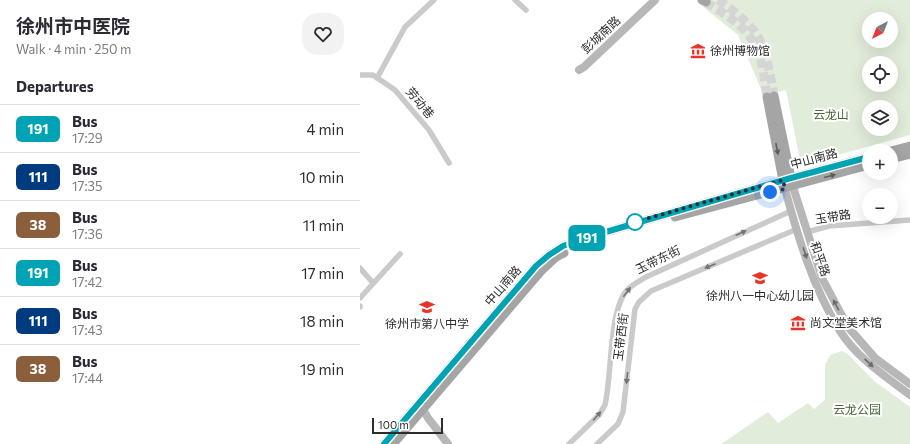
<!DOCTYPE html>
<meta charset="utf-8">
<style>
body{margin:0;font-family:Commissioner,"Noto Sans SC",sans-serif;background:#f2f2f3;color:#2b2b33;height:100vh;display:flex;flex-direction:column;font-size:15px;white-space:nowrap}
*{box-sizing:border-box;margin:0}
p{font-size:13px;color:#7c7c81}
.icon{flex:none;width:22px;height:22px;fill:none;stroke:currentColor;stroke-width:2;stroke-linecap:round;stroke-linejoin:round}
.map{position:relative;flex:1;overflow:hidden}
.drawer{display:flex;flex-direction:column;background:#fff;width:360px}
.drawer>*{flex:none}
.badge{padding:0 8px;border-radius:6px;font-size:14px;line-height:26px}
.needle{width:26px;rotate:222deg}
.tools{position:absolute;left:502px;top:12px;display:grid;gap:8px}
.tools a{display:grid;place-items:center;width:36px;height:36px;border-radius:50%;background:#fff;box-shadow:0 4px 16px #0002;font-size:20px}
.scale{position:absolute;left:12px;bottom:10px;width:71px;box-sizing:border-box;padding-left:4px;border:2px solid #2d2d2d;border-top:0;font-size:11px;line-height:14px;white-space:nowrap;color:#2d2d2d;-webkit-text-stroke:3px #fff;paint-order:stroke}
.you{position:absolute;width:20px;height:20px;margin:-10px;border:3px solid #fff;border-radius:50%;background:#1a73e8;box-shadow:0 0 0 6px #1a73e833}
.map>.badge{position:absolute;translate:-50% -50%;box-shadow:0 0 0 2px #fff}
h2{padding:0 16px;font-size:15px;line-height:36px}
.round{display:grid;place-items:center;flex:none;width:42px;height:42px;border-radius:16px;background:#f2f2f3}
.overview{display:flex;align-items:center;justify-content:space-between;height:68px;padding:0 16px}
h1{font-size:19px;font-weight:700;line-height:30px}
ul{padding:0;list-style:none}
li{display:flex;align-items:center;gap:12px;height:48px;padding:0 16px;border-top:1px solid #e1e1e2}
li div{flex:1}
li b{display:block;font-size:15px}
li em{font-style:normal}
li .badge{min-width:44px;font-weight:700;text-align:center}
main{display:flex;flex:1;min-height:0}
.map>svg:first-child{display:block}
.green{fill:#e1ecda;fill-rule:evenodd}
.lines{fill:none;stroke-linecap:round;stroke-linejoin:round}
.primary-tunnel{stroke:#d5d5d5;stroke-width:9;stroke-dasharray:9 4.5;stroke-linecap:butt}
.street{stroke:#cacaca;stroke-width:5.5}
.secondary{stroke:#b7b7b7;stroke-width:8}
.primary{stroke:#a5a5a5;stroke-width:9}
.oneway{fill:#5d5d5d}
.oneway2{fill:#747474}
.oneway3{fill:#6b6b6b}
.line-casing{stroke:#fff;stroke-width:9}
.line{stroke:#00a3b4;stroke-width:6}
.walk{stroke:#2d2d2d;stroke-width:4;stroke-dasharray:0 7.2}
.stop-dot{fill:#fff;stroke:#00a3b4;stroke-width:2}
.labels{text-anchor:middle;stroke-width:4;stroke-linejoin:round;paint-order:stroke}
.street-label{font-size:12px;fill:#2d2d2d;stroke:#fff}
.poi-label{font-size:12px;fill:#2d2d2d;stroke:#fff;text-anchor:start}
.park-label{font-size:12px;fill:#4a6b39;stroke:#fff}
</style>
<main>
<section class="drawer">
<div class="overview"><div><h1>徐州市中医院</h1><p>Walk · 4 min · 250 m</p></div><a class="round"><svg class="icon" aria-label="heart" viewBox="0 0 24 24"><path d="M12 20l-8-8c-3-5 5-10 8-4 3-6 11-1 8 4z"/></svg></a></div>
<h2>Departures</h2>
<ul>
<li><span class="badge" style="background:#00a3b4;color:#fff">191</span><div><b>Bus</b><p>17:29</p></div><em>4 min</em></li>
<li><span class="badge" style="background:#003b80;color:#fff">111</span><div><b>Bus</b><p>17:35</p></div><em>10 min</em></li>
<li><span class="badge" style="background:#8b5e3c;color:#fff">38</span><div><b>Bus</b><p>17:36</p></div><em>11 min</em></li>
<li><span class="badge" style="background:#00a3b4;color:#fff">191</span><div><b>Bus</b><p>17:42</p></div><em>17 min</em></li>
<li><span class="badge" style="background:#003b80;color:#fff">111</span><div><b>Bus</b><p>17:43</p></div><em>18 min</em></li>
<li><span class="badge" style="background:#8b5e3c;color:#fff">38</span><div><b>Bus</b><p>17:44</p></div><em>19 min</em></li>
</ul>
</section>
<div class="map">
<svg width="550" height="444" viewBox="0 0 550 444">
<rect width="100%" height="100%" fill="#fff"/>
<g class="green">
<path d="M351 0H550V135L441 165 426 90 404 96 378 35 342 6ZM509 19H531V41H509ZM509 63H531V85H509ZM509 107H531V129H509Z"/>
<polygon points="482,351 488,354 514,381 550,407 550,444 361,444 408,412 418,423 448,403 454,409 465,400 465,365 470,355"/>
</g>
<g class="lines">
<g class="primary-tunnel">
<path d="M358 0C371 9 385 19 395 32 406 46 411 79 414 96"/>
<path d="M346 2C361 12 380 22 390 37 402 54 404 77 407 97"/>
</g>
<g class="street">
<polyline points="155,0 166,10"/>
<polyline points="0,75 13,75 35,90 69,130 89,163"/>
<polyline points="17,78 45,27 74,0"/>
<polyline points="447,232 469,226 550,220"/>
<polyline points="0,268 13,283"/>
<polyline points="0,298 40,254"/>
<polyline points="0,306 0,307"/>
<path d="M209 444 239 415 245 405C252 374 249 319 264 294 269 286 278 282 286 277L431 211"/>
<polyline points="237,444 258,424 263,412 275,309 279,302 291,291 437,229"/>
</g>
<g class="secondary">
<polyline points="219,70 224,67 295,0"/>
<polyline points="433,187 462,278 488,327 515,358 550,384"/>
<path d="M425 189C438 237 453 288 480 331 497 358 525 376 550 395"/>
<polyline points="60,404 68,418 88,444"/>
</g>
<g class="primary">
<polyline points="342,0 346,2"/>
<polyline points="414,96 432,183"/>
<polyline points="407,97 424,186"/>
<polyline points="531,151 550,146"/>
<polyline points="531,159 550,154"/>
<polyline points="315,217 509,165"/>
<polyline points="24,444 176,266 189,255 203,246 225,238 431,178 509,157"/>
<polyline points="33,444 181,271 196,257 204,253"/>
</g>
</g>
<defs><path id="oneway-solid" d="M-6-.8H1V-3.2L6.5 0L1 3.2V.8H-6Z"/></defs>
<g class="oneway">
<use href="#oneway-solid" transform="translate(417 149) rotate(79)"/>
<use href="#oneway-solid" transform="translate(470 176) rotate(-15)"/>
</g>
<g class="oneway2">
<use href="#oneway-solid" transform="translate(381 233) rotate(-25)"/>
<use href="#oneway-solid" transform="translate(350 266) rotate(157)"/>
<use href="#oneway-solid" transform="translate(267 292) rotate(-53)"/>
<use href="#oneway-solid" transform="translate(267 378) rotate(96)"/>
<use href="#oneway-solid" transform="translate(237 416) rotate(-49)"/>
</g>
<g class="oneway3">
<use href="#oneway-solid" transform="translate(445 253) rotate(72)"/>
<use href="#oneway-solid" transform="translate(476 305) rotate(-118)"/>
<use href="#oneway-solid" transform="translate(509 363) rotate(43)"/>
</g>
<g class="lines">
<g class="line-casing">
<polyline id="line" points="24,444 176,266 189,255 203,246 225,238 431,178 509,157"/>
</g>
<use href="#line" class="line"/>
<polyline class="walk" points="275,222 423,180 425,189 410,192"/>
</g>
<defs>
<g id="museum-bare" transform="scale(1.2)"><path d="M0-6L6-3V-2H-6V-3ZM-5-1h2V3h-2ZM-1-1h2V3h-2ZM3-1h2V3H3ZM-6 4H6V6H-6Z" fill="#eb3429" stroke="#fff" stroke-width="2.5" paint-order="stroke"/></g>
<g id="school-bare" transform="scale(1.2)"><path d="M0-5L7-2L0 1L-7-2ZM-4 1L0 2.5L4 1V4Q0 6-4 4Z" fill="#eb3429" stroke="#fff" stroke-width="2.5" paint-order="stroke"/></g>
</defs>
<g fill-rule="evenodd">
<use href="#museum-bare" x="338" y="51"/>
<use href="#school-bare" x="400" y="278"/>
<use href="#school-bare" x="67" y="307"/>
<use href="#museum-bare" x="438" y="323"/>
</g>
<circle class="stop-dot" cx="275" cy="222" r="8"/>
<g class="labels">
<g class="street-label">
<text transform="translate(241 35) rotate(-43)" y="4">彭城南路</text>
<text transform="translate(60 103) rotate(50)" y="4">劳动巷</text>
<text transform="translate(454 159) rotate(-15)" y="4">中山南路</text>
<text transform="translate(473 217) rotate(-9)" y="4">玉带路</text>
<text transform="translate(460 259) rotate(71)" y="4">和平路</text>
<text transform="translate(298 260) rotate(-26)" y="4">玉带东街</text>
<text transform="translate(143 286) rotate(-49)" y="4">中山南路</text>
<text transform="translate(261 337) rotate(-83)" y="4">玉带西街</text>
</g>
<g class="poi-label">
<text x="350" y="55">徐州博物馆</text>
<text x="400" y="300" text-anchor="middle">徐州八一中心幼儿园</text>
<text x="450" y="327">尚文堂美术馆</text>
<text x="67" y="328" text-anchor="middle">徐州市第八中学</text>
</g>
<g class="park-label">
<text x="471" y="119">云龙山</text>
<text x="497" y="414">云龙公园</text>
</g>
</g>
</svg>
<div class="tools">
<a><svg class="needle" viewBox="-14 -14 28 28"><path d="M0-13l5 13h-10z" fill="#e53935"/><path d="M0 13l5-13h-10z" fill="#7c7c81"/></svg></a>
<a><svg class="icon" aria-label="locate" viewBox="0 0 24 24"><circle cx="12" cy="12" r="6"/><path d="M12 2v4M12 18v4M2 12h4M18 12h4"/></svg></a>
<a><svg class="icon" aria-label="layers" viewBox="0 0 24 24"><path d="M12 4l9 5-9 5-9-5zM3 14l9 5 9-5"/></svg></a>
<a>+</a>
<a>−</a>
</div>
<div class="scale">100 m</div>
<div class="you" style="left:410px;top:192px"></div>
<b class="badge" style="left:227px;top:238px;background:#00a3b4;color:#fff">191</b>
</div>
</main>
